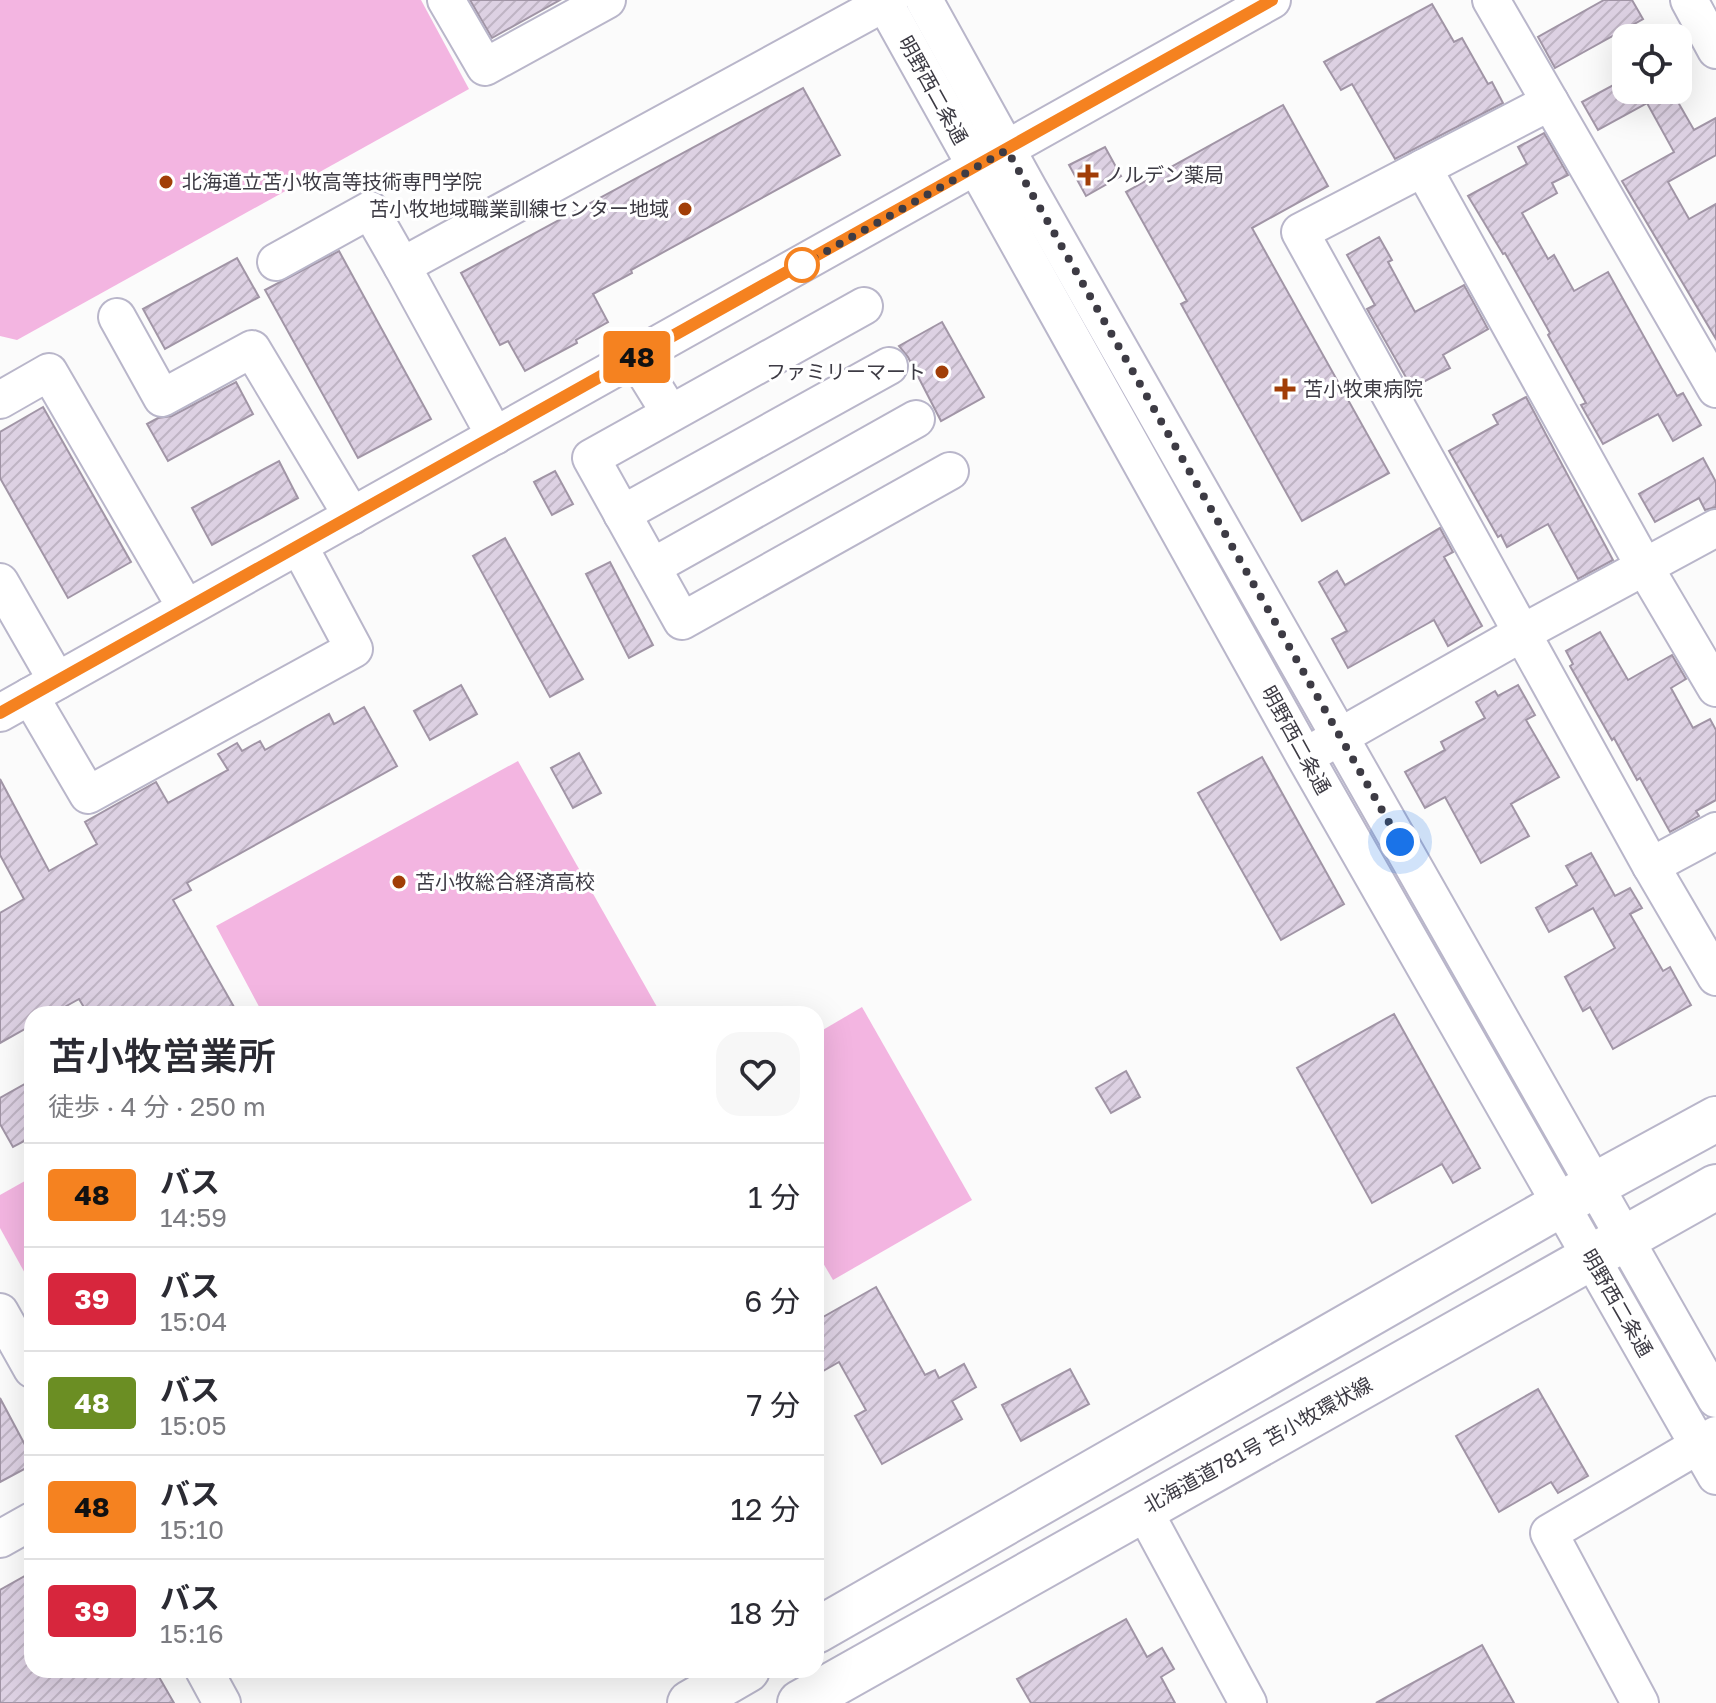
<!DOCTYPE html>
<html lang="ja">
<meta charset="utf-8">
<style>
body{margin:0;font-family:"Golos Text","Noto Sans JP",sans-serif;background:#f7f7f7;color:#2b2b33;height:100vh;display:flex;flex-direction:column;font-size:30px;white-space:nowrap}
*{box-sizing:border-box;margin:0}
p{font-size:26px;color:#7c7c81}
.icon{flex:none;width:44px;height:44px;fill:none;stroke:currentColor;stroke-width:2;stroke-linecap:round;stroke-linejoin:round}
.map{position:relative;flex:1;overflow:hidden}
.side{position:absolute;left:24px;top:1006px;width:800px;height:672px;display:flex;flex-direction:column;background:#fff;border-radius:24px;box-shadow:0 8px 32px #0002}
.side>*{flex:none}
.badge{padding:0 16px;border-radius:6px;font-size:28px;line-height:52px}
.buttons{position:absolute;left:1612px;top:24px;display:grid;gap:16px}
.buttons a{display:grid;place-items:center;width:80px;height:80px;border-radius:16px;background:#fff;box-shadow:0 8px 32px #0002;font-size:40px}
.you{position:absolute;width:40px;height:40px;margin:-20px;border:6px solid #fff;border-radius:50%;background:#1a73e8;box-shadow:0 0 0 12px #1a73e833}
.map>.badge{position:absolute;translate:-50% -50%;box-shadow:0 0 0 4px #fff}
.round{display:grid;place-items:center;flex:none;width:84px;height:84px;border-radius:24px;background:#f7f7f7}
.head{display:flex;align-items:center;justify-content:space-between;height:136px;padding:0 24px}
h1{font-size:38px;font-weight:600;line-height:60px}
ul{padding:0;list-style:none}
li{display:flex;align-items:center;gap:24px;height:104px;padding:0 24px;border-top:2px solid #e1e1e2}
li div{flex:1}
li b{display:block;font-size:30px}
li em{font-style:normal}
li .badge{min-width:88px;font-weight:700;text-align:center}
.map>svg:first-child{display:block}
.grass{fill:#f3b5e1}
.building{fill:url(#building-hatch);stroke:#a195a6;stroke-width:2}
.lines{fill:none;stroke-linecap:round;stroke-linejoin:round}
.minor-casing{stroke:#b9b6ca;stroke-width:40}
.major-casing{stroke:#b9b6ca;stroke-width:48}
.minor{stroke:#fff;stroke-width:36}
.major{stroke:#fff;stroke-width:44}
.line-casing{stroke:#fff;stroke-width:18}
.line{stroke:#f58220;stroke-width:12}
.walk{stroke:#3d3b44;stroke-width:8;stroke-dasharray:0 14.4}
.poi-dot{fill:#a13e07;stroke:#fff;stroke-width:3}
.stop-dot{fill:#fff;stroke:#f58220;stroke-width:4}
.labels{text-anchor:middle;stroke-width:6;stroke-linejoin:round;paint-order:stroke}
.street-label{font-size:20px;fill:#3d3b44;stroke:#fff}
.poi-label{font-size:20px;fill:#3d3b44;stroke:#fff;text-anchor:start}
</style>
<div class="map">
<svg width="1716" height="1703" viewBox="0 0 1716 1703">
<defs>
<pattern id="building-hatch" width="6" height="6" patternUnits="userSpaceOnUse" patternTransform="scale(2)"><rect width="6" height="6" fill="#ddd1e3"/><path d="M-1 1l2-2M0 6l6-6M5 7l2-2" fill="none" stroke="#bfb4c4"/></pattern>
</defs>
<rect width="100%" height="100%" fill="#fbfbfb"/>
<g class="grass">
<polygon points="0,0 421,0 469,89 17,340 0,336"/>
<polygon points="518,761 661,1014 263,1014 216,926"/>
<polygon points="862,1007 972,1200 833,1280 816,1251 816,1034"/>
<polygon points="32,1177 32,1286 0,1228 0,1195"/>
</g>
<g class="building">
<polygon points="470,0 560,0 492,38"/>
<polygon points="1604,0 1632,0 1643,19 1555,68 1538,37"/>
<polygon points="1432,4 1454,42 1462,38 1488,84 1492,82 1503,103 1395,159 1352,84 1341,90 1324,62"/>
<polygon points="1617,83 1621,90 1671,90 1694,130 1716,118 1716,155 1668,182 1689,219 1716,204 1716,339 1622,181 1674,152 1647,103 1598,130 1582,102"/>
<polygon points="803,88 840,155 631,270 632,273 593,294 608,322 576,340 577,343 525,371 508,341 500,345 461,273"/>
<polygon points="1283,105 1328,186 1252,228 1389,473 1302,521 1181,304 1187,301 1126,192"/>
<polygon points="1544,133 1568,175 1552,183 1557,193 1522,213 1548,259 1554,255 1574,291 1608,272 1677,396 1683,393 1701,425 1673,441 1658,414 1603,444 1581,405 1586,403 1548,335 1550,333 1505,253 1503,254 1468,196 1527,164 1518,147"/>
<polygon points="1105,147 1121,176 1086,196 1069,165"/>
<polygon points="1379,237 1392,260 1388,262 1415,312 1464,285 1488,329 1443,355 1450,368 1412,388 1367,309 1375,305 1347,255"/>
<polygon points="339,251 431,419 358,458 265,290"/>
<polygon points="237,258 259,297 165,349 143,309"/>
<polygon points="942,322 984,397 941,421 908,357 899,346"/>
<polygon points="236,382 253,414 168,461 147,424 158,418 172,416"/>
<polygon points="1526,397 1613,560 1578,579 1548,524 1507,547 1501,535 1498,537 1449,451 1498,424 1493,415"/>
<polygon points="43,407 131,562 68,598 0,478 0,432"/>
<polygon points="1703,458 1716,482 1716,507 1705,510 1699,498 1655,522 1639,494"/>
<polygon points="279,461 298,498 212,545 192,508"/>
<polygon points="555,471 573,504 552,515 534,482"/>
<polygon points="1440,528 1453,552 1444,557 1482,626 1448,646 1434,620 1348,668 1332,639 1347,631 1319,582 1337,571 1345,585"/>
<polygon points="505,538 583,679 550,697 473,556"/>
<polygon points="610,562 653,645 629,658 586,574"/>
<polygon points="1600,632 1628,680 1672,655 1686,679 1671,688 1693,728 1710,719 1716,730 1716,800 1696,811 1699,816 1670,832 1640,778 1637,780 1614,738 1612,740 1570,666 1573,664 1566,651"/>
<polygon points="461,685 477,714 430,740 414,711"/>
<polygon points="1518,685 1535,715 1526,720 1559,777 1511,804 1529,836 1481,863 1445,797 1425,808 1405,772 1445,750 1441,742 1485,718 1476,702 1495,691 1498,696"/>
<polygon points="364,707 397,766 187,883 191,890 173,900 238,1014 88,1014 79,999 52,1014 32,1014 32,1025 0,1043 0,913 24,899 0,855 0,779 49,871 97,844 85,822 156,782 168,803 228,770 218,754 237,743 242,751 260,741 265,750 329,714 334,724"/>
<polygon points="579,753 601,793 573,808 551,768"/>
<polygon points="1262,757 1344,904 1281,940 1198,793"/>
<polygon points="1591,853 1615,896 1630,888 1642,908 1630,914 1663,971 1670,967 1691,1005 1613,1049 1590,1007 1583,1011 1565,977 1615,948 1593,908 1549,932 1536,908 1577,885 1566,866"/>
<polygon points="1394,1014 1480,1168 1453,1183 1442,1164 1372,1203 1297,1068"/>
<polygon points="1126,1071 1140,1097 1111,1113 1096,1088"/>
<polygon points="32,1080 32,1137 13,1147 0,1124 0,1098"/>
<polygon points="876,1287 925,1375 935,1370 939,1378 964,1364 976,1387 952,1401 962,1419 882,1464 855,1416 866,1410 839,1362 816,1375 816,1321"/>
<polygon points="1070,1369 1089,1404 1021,1441 1002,1405"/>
<polygon points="1538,1389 1588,1476 1558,1493 1551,1482 1499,1512 1456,1436"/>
<polygon points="0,1398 32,1458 32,1465 0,1482"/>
<polygon points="32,1572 32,1670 155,1670 174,1703 0,1703 0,1590"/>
<polygon points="1126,1619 1147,1657 1162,1648 1174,1669 1161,1677 1175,1703 1031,1703 1017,1679"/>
<polygon points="1482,1645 1514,1703 1376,1703"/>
</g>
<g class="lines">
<g class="minor-casing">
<g id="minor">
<polyline points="446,0 485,67 607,0"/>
<polyline points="883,0 1305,757 1716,1476"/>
<polyline points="924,0 1028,188 1716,1399"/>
<polyline points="1491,0 1716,389"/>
<polyline points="1689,0 1716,50"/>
<polyline points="1550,102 1300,232 1651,866 1716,977"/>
<polyline points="1423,168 1644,566 1716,688"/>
<polyline points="276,262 370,210 402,266"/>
<polyline points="864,306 591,458 682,621 950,471"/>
<polyline points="117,317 162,398 252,349 352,516"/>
<polyline points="636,358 670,413"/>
<polyline points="0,400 49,372 186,608"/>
<polyline points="495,436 402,266 890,0"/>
<polyline points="622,514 889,366"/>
<polyline points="652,567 916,419"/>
<polyline points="0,582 57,681"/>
<polyline points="30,696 88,795 354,649 299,546"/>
<polyline points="0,713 1272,0"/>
<polyline points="1320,748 1522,633 1716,528"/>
<polyline points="1651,866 1716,831"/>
<polyline points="0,1312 32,1369"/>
<polyline points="1143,1509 1248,1703"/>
<polyline points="0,1539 32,1521"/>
<polyline points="204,1670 222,1703"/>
<polyline points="1640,1703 1549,1533 1716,1435"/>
</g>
</g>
<g class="major-casing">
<g id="major">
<polyline points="816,1631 1593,1186 1716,1119"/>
<polyline points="690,1703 747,1670"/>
<polyline points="800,1703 1716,1187"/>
</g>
</g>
<use href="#minor" class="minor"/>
<use href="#major" class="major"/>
</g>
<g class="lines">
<g class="line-casing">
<polyline id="line" points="0,713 1272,0"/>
</g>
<use href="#line" class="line"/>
<polyline class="walk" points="802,265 1007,150 1400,842"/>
</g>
<g class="poi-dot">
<path d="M1084 163h8v8h8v8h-8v8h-8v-8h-8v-8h8z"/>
<circle cx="166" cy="182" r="8"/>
<circle cx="685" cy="209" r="8"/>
<circle cx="942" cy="372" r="8"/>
<path d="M1281 377h8v8h8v8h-8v8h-8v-8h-8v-8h8z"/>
<circle cx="399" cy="882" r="8"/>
</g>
<circle class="stop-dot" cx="802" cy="265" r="16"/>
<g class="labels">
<g class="street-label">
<text transform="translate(933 90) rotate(61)" y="7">明野西二条通</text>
<text transform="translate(1296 740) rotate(61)" y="7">明野西二条通</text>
<text transform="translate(1617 1303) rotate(60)" y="7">明野西二条通</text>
<text transform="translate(1258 1445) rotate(-29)" y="7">北海道道781号 苫小牧環状線</text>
</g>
<g class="poi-label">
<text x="1104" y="182">ノルデン薬局</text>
<text x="182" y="189">北海道立苫小牧高等技術専門学院</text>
<text x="669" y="216" text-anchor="end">苫小牧地域職業訓練センター地域</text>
<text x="926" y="379" text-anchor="end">ファミリーマート</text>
<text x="1303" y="396">苫小牧東病院</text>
<text x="415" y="889">苫小牧総合経済高校</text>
</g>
</g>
</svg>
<div class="buttons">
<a><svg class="icon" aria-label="locate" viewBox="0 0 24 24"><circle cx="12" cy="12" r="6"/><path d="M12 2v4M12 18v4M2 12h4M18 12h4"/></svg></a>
</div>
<div class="you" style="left:1400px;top:842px"></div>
<b class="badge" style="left:637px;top:357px;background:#f58220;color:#111">48</b>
<section class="side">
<div class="head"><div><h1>苫小牧営業所</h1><p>徒歩 · 4 分 · 250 m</p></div><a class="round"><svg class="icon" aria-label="heart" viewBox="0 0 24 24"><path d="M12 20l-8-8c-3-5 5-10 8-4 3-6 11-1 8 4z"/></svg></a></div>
<ul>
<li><span class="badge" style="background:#f58220;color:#111">48</span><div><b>バス</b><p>14:59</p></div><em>1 分</em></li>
<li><span class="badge" style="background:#d7263d;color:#fff">39</span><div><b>バス</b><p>15:04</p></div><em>6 分</em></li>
<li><span class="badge" style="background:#6b8e23;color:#fff">48</span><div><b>バス</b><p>15:05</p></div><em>7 分</em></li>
<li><span class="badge" style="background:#f58220;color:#111">48</span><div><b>バス</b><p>15:10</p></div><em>12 分</em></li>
<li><span class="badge" style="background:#d7263d;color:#fff">39</span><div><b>バス</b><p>15:16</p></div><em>18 分</em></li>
</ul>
</section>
</div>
